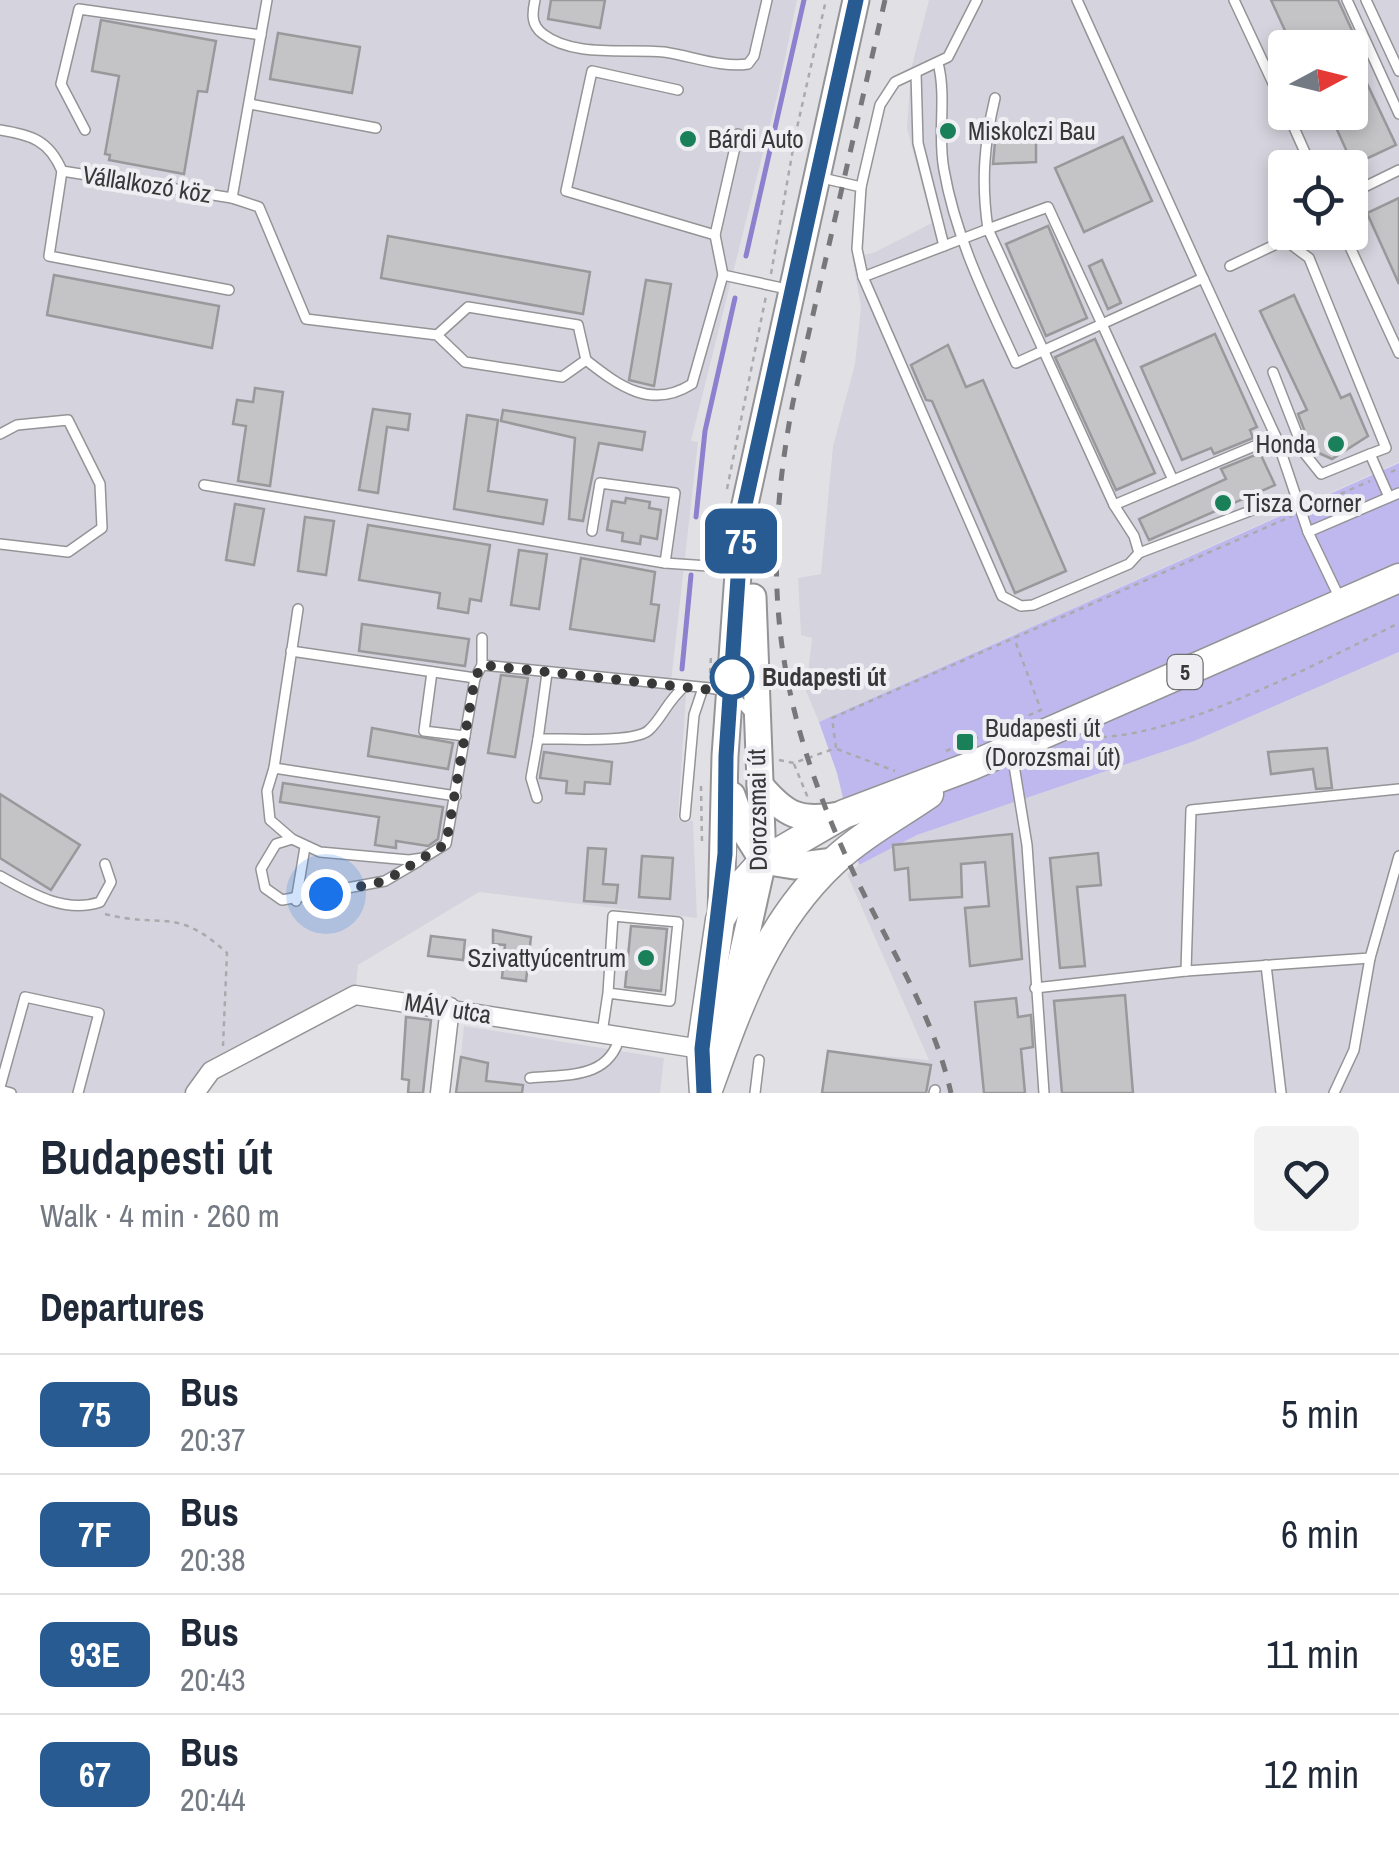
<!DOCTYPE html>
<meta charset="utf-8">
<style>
body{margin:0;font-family:"Archivo Narrow",sans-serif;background:#f2f2f3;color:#1f2937;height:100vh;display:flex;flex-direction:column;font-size:38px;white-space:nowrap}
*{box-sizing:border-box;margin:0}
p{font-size:32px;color:#747a83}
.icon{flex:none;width:55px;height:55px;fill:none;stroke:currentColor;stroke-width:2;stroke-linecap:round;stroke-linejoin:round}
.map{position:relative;height:1093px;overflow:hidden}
.drawer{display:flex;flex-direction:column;background:#fff;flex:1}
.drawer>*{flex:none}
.badge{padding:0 20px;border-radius:15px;font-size:35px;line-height:65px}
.needle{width:65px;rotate:83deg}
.tools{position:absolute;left:1268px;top:30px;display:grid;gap:20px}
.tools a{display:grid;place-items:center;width:100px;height:100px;border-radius:10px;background:#fff;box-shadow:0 5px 15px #0003;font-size:50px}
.you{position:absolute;width:50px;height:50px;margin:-25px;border:8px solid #fff;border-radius:50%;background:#1a73e8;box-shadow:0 0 0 15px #1a73e833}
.map>.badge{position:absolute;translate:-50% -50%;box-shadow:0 0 0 5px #fff}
h2{padding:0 40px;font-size:38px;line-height:90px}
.round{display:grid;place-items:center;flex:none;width:105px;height:105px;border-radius:10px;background:#f2f2f3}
.summary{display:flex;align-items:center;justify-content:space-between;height:170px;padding:0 40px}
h1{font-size:48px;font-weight:600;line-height:75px}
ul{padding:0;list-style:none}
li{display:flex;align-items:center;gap:30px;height:120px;padding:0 40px;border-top:2px solid #e0e1e3}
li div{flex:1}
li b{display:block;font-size:38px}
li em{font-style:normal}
li .badge{min-width:110px;font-weight:700;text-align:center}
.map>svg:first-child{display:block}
.built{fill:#d5d4de;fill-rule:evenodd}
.green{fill:#bfb8ee}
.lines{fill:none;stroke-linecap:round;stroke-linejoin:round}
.stream{stroke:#8e80ce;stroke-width:5}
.building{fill:#c4c4c7;stroke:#99999c;stroke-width:2.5}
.lane-casing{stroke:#949497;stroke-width:12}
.street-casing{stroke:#949497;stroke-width:21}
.secondary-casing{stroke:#949497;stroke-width:29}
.primary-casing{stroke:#949497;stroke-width:31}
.path{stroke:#aaaaad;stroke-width:2.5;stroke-dasharray:5 5;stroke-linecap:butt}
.lane{stroke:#fff;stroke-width:9}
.street{stroke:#fff;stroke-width:18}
.secondary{stroke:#fff;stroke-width:25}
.primary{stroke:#fff;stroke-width:28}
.rail{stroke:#78787a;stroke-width:5;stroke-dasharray:12 12;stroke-linecap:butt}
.line-casing{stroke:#fff;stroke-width:22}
.line{stroke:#275b91;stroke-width:15}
.walk{stroke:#383839;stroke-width:10;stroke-dasharray:0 18}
.poi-dot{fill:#19805a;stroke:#efeef2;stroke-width:4}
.stop-dot{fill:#fff;stroke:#275b91;stroke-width:5}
.labels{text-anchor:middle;stroke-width:8;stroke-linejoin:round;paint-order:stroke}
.shield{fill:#efeef2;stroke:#6f6f70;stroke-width:2.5}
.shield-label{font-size:22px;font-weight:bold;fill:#383839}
.poi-label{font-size:25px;fill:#383839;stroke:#efeef2;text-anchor:start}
.street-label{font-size:25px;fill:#383839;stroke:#efeef2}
.stop-label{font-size:25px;font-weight:bold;fill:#383839;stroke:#efeef2;text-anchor:start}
</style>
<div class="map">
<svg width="1399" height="1093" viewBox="0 0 1399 1093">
<rect width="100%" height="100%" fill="#e1e1e5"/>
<g class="built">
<polygon points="0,0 797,0 778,93 691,441 698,442 670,691 686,695 678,819 693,821 697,918 479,892 358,965 355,995 195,1093 0,1093"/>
<path d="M929 0H1399V462L819 722 806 691 812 638 801 635 798 578 821 574 833 446 855 364 861 307 852 257 873 253 932 223 907 128 911 69ZM1285 48H1350V112H1285ZM1285 168H1350V232H1285Z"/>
<polygon points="1399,652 1399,1093 821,1093 828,1051 929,1060 847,874 859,865 917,835 1192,742"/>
<polygon points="464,1026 664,1058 660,1093 457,1093"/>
</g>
<polygon class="green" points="1399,463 1399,652 1192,742 917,835 859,865 837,773 819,722"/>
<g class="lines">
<g class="stream">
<polyline points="746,256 804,0"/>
<polyline points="696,517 705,431 735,298"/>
<polyline points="682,669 691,575"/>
</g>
</g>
<g class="building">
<polygon points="551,0 605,0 600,28 548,19"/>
<polygon points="1271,0 1338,0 1355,37 1347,41 1396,145 1353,165 1329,112 1350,112 1350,48 1293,48"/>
<polygon points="101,20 216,41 207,92 198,91 184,174 109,160 110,155 105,154 119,76 92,71"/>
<polygon points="278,33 360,47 352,93 270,79"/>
<polygon points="1123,137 1152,201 1084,232 1055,168"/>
<polygon points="1036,141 1036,162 993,164 995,142"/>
<polygon points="1399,198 1399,284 1367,213"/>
<polygon points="1048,226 1087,318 1046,336 1006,244"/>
<polygon points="388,236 590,272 583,314 381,278"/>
<polygon points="1102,260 1121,303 1108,309 1089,266"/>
<polygon points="54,275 219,306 212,348 47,315"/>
<polygon points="646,280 671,284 654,386 629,380"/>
<polygon points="1294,295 1341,398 1350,394 1368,436 1332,459 1312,450 1298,414 1307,410 1260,311"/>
<polygon points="1215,334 1257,427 1250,430 1253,438 1214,454 1211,448 1182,460 1141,367"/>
<polygon points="1095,339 1155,473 1116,490 1055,357"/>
<polygon points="948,345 966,387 983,380 1066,571 1015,593 932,401 926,400 911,365"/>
<polygon points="255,388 283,392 270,486 238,481 246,426 233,424 237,400 253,402"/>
<polygon points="373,409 410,414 408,430 387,427 378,493 359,490"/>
<polygon points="503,410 645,432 642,450 599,443 583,521 569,519 575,438 501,421"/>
<polygon points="467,415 498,420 488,491 547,500 543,524 454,509"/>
<polygon points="1260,453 1275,485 1149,540 1139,519 1226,479 1221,469"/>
<polygon points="626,498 650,502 649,508 661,510 657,539 641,536 640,544 622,541 623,533 607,530 612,501 625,503"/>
<polygon points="235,504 264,509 254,565 226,560"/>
<polygon points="305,517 334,521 326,575 298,571"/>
<polygon points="368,525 490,545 481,601 470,599 468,613 438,608 440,593 359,580"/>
<polygon points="519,550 547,554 539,609 511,605"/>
<polygon points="581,558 655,572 651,604 659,605 654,641 570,629"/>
<polygon points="362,624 469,639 465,666 359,651"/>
<polygon points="501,675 528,678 515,757 488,753"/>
<polygon points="372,728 453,743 448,769 368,756"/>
<polygon points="1327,748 1332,788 1316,789 1313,769 1271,774 1268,752"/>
<polygon points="544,752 612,762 610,784 585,782 584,794 566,793 567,781 540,778"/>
<polygon points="283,783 443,807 438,839 428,846 396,841 396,848 375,845 379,817 280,802"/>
<polygon points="0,794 80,845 51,890 0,858"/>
<polygon points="1012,834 1022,959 970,966 965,908 989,906 985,862 961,864 962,897 910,900 908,868 895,870 893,845"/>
<polygon points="588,848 606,849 603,884 618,885 616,903 584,901"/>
<polygon points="1098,853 1101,885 1077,887 1085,966 1060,968 1050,858"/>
<polygon points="642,856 673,858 670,899 639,897"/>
<polygon points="631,926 667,929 661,991 625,987"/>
<polygon points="493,930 531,937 526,981 502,978 505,945 493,944"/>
<polygon points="431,936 465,940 463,960 428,956"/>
<polygon points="1125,995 1133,1093 1062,1093 1054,1001"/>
<polygon points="1016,998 1018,1017 1031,1015 1033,1047 1021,1049 1025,1093 984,1093 975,1002"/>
<polygon points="406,1017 431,1020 423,1093 408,1093 409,1080 402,1079"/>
<polygon points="828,1051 931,1065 926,1093 822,1093"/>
<polygon points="461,1057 488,1063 486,1081 523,1085 522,1093 456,1093"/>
</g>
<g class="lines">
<g class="lane-casing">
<g id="lane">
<path d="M535 0C532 14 531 25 543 34 574 58 628 48 664 52 692 56 721 68 748 64L754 56 767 0"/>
<polyline points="1077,0 1203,278"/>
<polyline points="1234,0 1285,109"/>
<polyline points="1347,0 1399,114"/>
<polyline points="1366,0 1399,71"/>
<path d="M938 63C947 98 937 134 944 170 956 239 987 300 1016 363L1102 324 1048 207 988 229C981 182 984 144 995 98"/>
<polyline points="916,73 918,143 944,246"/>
<polyline points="678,90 592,71 566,191 715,235 723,275"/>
<polyline points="250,104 376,128"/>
<polyline points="1287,112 1312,168"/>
<path d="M0 130C31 135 49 140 62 171L232 198 267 0"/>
<polyline points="85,130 61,84 79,9 261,35"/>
<polyline points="62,171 49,256 229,290"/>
<polyline points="818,177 861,187 857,249 863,277 988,229 1114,505 1276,437 1308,532"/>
<polyline points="861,187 880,105 895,82 948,57 977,0"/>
<polyline points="1350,194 1399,170"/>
<polyline points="232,198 259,207 306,319 437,335 468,307 578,325 586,360 562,377 465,362 437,335"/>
<polyline points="1343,232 1399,353"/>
<polyline points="715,235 738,134"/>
<polyline points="1230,266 1285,240 1309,258 1386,448 1370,454 1389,497"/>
<polyline points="863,277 1002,596 1021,606 1033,605 1129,564 1139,553 1134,536 1114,505"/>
<path d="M586 360C619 386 651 410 692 384L723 275 787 289"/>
<polyline points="1273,372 1305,454 1321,474 1370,454"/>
<polyline points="0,434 17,425 68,420 100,484 102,528 68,552 0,544"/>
<polyline points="1173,480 1102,324 1203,278 1276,437"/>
<polyline points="204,485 665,563 737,568"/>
<polyline points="592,531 600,483 675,493 665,563"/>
<polyline points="1139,553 1279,500"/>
<polyline points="1341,601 1308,532 1399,493"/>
<polyline points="482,638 482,665"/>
<polyline points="291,651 475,678 482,665 710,688 731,692 750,713"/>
<polyline points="432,672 424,731 465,736"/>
<path d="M547 673 538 739C560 738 634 744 649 730 663 717 667 701 685 686"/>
<polyline points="1012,753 1027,845 1044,1093"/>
<polyline points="274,768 298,609"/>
<polyline points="456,796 274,768 267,791 270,820 292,839 320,852 409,860 423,858 446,844 475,678"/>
<polyline points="537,798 531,778 538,739"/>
<polyline points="685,816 694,715 703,688"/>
<polyline points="292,839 276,844 261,869 265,888 282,900 385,881 419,861"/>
<path d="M0 876C30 893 65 914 100 902L111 882 105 864"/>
<polyline points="296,901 305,847"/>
<polyline points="1266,965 1281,1093"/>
<polyline points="1186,971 1370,958 1399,856"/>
<polyline points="1035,988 1186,971 1191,810 1399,789"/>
<polyline points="602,1033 608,993 670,1001 678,922 613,916 608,993"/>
<path d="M530 1078C569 1074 609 1079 620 1036"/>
<polyline points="0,1087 25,997 99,1013 78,1093"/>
<polyline points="0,1090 11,1093"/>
<polyline points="755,1093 759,1060"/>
<polyline points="934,1093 935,1090"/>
<polyline points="1334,1093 1354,1050 1370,958"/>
</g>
</g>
<g class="street-casing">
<g id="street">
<polyline points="195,1093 211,1071 355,995 701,1049"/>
<polyline points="440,1093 450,1007"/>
</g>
</g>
<g class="secondary-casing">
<g id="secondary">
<path d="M760 785C786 816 800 822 839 815"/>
<polyline points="732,795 746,834 763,861 794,866 834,861"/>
<polyline points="721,917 725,756 742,518 856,0"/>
<polyline points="728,1018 763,861 753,597"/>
</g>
</g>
<g class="primary-casing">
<g id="primary">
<path d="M709 1087C739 1004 767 923 834 861 862 835 897 816 929 794"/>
<polyline points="704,1093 701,1049 720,920 736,891 763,861 844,814 971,766 1399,578"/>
</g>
</g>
<g class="path">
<polyline points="771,274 796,132 826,0"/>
<polyline points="1391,472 1399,468"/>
<polyline points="727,489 766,296"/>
<polyline points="1313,506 1370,481"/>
<polyline points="710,673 711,656"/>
<path d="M1102 737C1187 733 1320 662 1399 623"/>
<polyline points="837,749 895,771"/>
<polyline points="946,751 1041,710 1014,638"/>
<polyline points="779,760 794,763 836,748 832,718 1292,516"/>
<polyline points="794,764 808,798"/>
<polyline points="701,786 702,843"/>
<path d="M105 914C163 929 176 906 227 953L223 1046"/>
</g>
<use href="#lane" class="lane"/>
<use href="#street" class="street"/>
<use href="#secondary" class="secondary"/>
<use href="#primary" class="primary"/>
<path class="rail" d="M885 0 793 402C760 576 775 702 849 863 884 940 932 1009 951 1093"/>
</g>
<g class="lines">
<g class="line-casing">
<polyline id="line" points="704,1093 702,1049 725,854 726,756 742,518 856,0"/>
</g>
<use href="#line" class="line"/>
<polyline class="walk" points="326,894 385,881 446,844 475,678 482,665 730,692 732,677"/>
</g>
<g class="poi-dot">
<circle cx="948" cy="131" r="10"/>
<circle cx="688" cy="139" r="10"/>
<circle cx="1336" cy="444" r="10"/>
<circle cx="1223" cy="503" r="10"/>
<rect x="955" y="732" width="20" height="20" rx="5"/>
<circle cx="646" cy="958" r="10"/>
</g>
<circle class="stop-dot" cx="732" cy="677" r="20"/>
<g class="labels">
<rect class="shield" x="1167.5" y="655" width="35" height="34" rx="8"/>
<g class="shield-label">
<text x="1185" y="680">5</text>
</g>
<g class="poi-label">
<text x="968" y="140">Miskolczi Bau</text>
<text x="708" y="148">Bárdi Auto</text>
<text x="1316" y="453" text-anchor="end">Honda</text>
<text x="1243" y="512">Tisza Corner</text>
<text x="985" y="737">Budapesti út<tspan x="985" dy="29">(Dorozsmai út)</tspan></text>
<text x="626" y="967" text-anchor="end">Szivattyúcentrum</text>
</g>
<g class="street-label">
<text transform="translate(147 184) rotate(9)" y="9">Vállalkozó köz</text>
<text transform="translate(757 810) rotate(-91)" y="9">Dorozsmai út</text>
<text transform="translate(448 1008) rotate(9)" y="9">MÁV utca</text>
</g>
<g class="stop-label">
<text x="762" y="686">Budapesti út</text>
</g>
</g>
</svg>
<div class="tools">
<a><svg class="needle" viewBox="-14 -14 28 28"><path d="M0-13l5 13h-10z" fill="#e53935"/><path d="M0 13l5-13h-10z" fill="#747a83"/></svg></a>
<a><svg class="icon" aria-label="locate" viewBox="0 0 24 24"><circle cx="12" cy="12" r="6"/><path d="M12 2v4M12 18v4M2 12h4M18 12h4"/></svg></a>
</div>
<div class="you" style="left:326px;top:894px"></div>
<b class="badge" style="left:741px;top:541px;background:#275b91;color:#fff">75</b>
</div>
<section class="drawer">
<div class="summary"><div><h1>Budapesti út</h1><p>Walk · 4 min · 260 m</p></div><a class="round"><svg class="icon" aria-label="heart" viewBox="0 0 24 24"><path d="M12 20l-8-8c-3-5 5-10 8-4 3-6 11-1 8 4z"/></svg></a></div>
<h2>Departures</h2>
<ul>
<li><span class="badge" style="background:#275b91;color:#fff">75</span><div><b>Bus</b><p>20:37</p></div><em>5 min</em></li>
<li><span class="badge" style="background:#275b91;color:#fff">7F</span><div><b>Bus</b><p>20:38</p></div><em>6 min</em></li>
<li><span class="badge" style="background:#275b91;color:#fff">93E</span><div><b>Bus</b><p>20:43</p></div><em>11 min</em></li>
<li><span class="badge" style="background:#275b91;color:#fff">67</span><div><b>Bus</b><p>20:44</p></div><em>12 min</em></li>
</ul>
</section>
